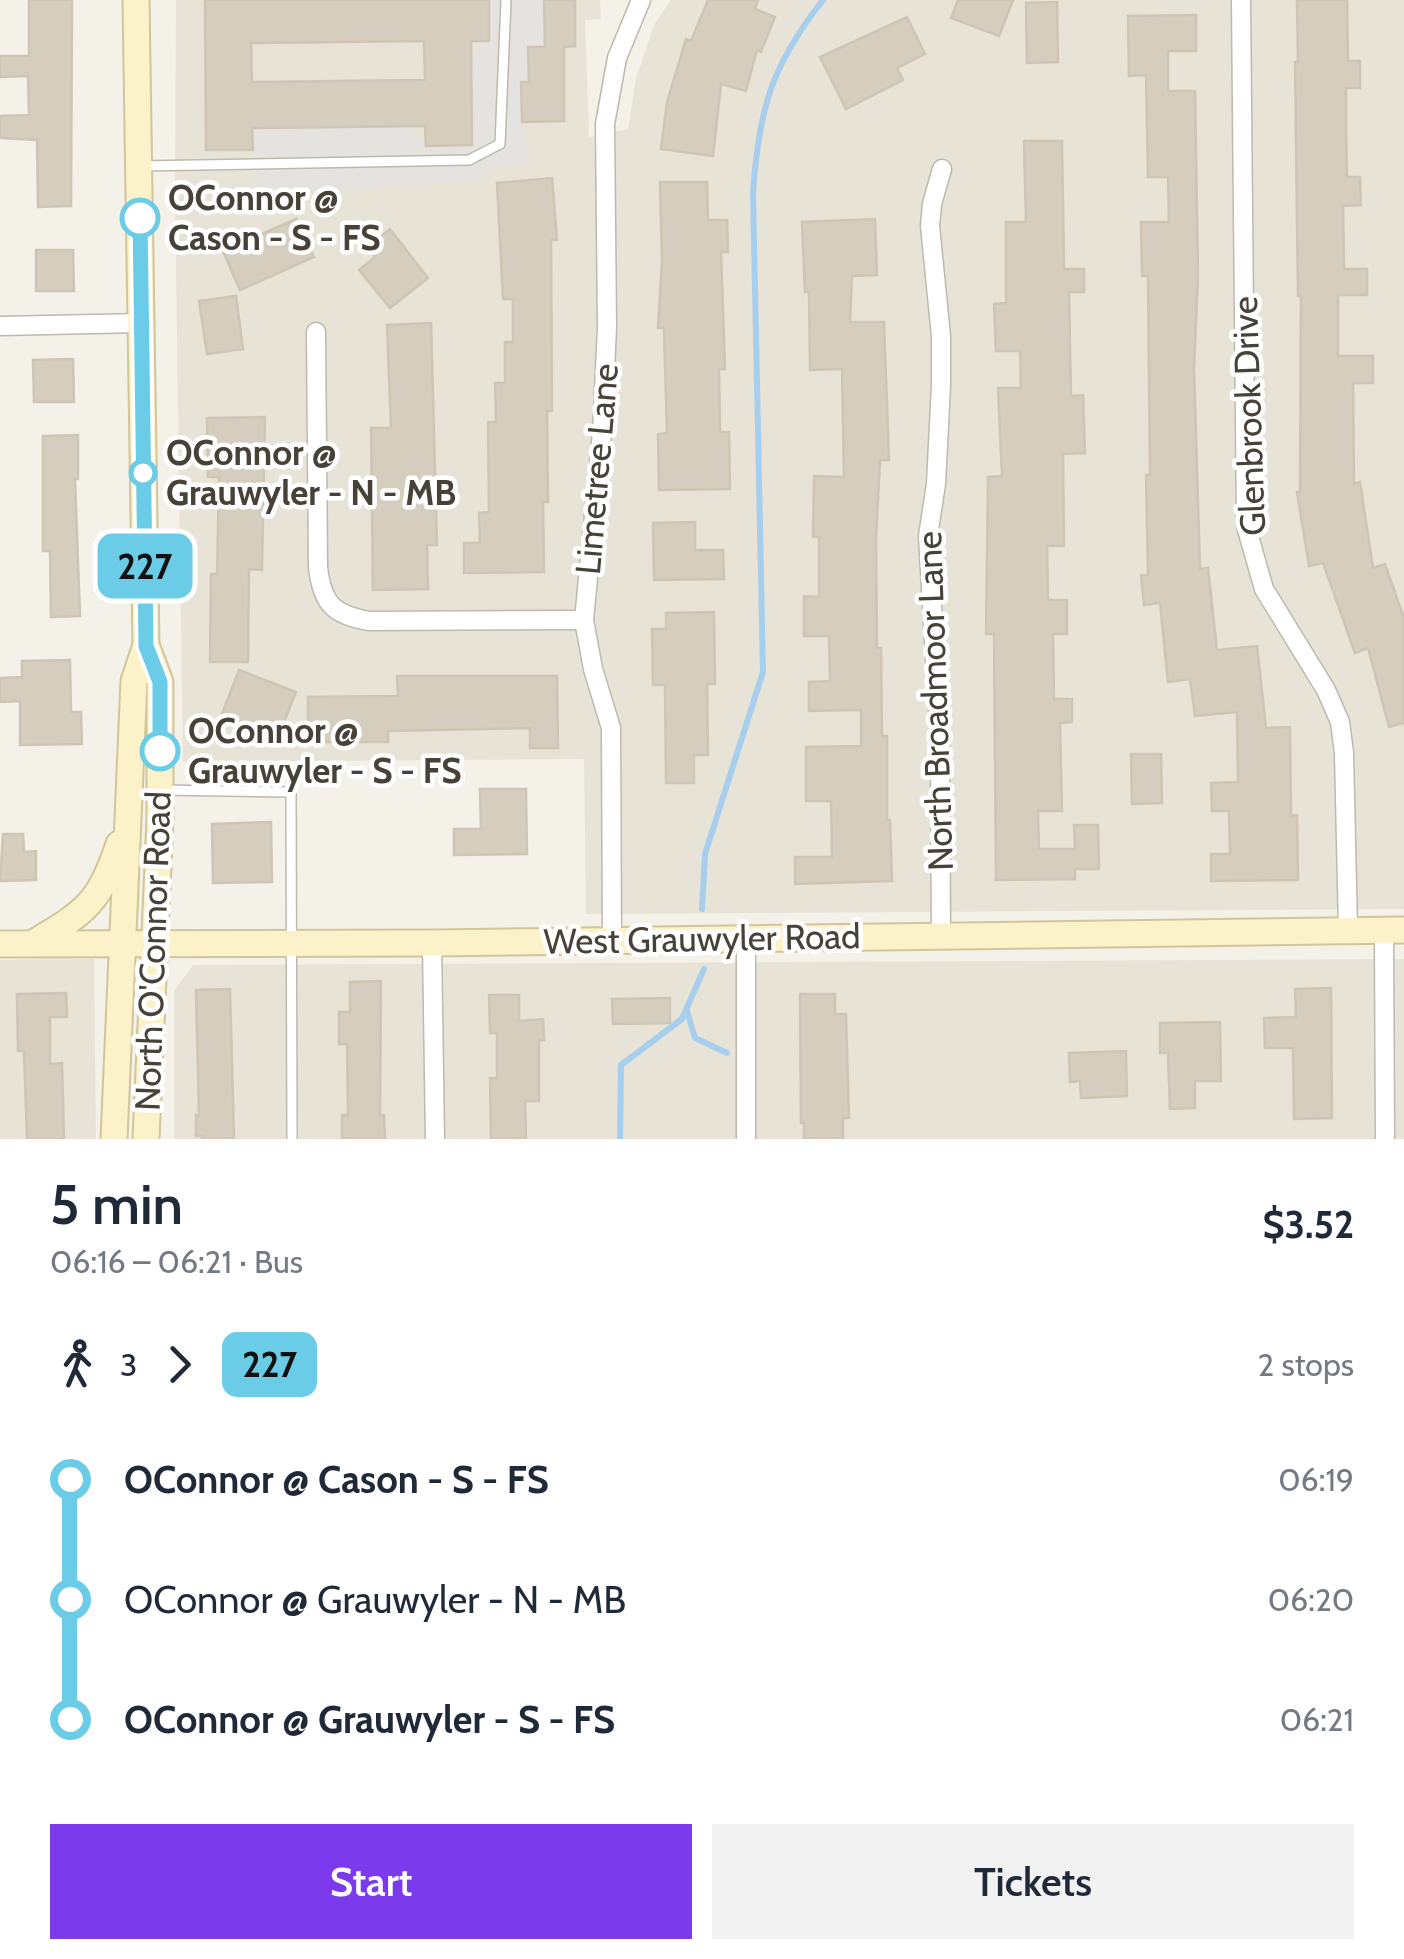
<!DOCTYPE html>
<meta charset="utf-8">
<style>
body{margin:0;font-family:Cabin,sans-serif;background:#f2f2f3;color:#1f2937;height:100vh;display:flex;flex-direction:column;font-size:38px;white-space:nowrap}
*{box-sizing:border-box;margin:0}
p{font-size:32px;color:#747a83}
.icon{flex:none;width:55px;height:55px;fill:none;stroke:currentColor;stroke-width:2;stroke-linecap:round;stroke-linejoin:round}
.map{position:relative;height:1139px;overflow:hidden}
.drawer{display:flex;flex-direction:column;background:#fff;flex:1}
.drawer>*{flex:none}
.badge{padding:0 20px;border-radius:15px;font-size:35px;line-height:65px}
.map>.badge{position:absolute;translate:-50% -50%;box-shadow:0 0 0 5px #fff}
.legs{display:flex;align-items:center;gap:15px;height:110px;padding:0 50px;font-size:32px}
.legs p{margin-inline-start:auto}
.head{display:flex;align-items:center;justify-content:space-between;height:170px;padding:0 50px}
h1{font-size:55px;font-weight:600;line-height:75px}
.button{display:flex;gap:20px;margin-top:auto;padding:20px 50px}
.button a{flex:1;height:115px;border-radius:0px;background:#7c3aed;color:#fff;font-size:40px;font-weight:600;line-height:115px;text-align:center}
.button a+a{background:#f2f2f3;color:#1f2937}
ul{padding:0 50px;list-style:none}
li{display:flex;align-items:center;gap:35px;height:120px;font-size:38px}
li i{display:grid;place-items:center;width:15px;height:100%;margin:0 12px;background:currentColor}
li i::after{content:'';width:25px;height:25px;margin:-12px;border:8px solid;border-radius:50%;background:#fff}
li p{margin-inline-start:auto}
li:first-child i{background:linear-gradient(#0000 50%,currentColor 0)}
li:last-child i{background:linear-gradient(currentColor 50%,#0000 0)}
.map>svg:first-child{display:block}
.residential{fill:#e7e3d7}
.parking{fill:#e5e3e0}
.lines{fill:none;stroke-linecap:round;stroke-linejoin:round}
.stream{stroke:#a8ceee;stroke-width:6}
.building{fill:#d5cdbe;stroke:#cfc5b2;stroke-width:2.5;fill-rule:evenodd}
.lane-casing{stroke:#bfb9ab;stroke-width:12}
.street-casing{stroke:#bfb9ab;stroke-width:21}
.secondary-casing{stroke:#d1c59a;stroke-width:29}
.lane{stroke:#fff;stroke-width:9}
.street{stroke:#fff;stroke-width:18}
.secondary{stroke:#fcf2ca;stroke-width:25}
.line-1-casing{stroke:#fff;stroke-width:22}
.line-1{stroke:#6bcce7;stroke-width:15}
.stop-1-dot{fill:#fff;stroke:#6bcce7;stroke-width:5}
.labels{text-anchor:middle;stroke-width:9;stroke-linejoin:round;paint-order:stroke}
.stop-label{font-size:35px;font-weight:bold;fill:#474137;stroke:#fff;text-anchor:start}
.street-label{font-size:35px;fill:#474137;stroke:#fff}
</style>
<div class="map">
<svg width="1404" height="1139" viewBox="0 0 1404 1139">
<rect width="100%" height="100%" fill="#f4f1e9"/>
<g class="residential">
<polygon points="176,0 600,0 601,19 585,20 589,137 628,129 636,79 654,25 671,0 1404,0 1404,909 586,914 584,759 183,762 175,198"/>
<polygon points="94,959 96,1139 0,1139 0,960"/>
<polygon points="1404,959 1404,1139 174,1139 174,991 193,965"/>
</g>
<polygon class="parking" points="489,0 544,0 545,47 528,47 529,82 521,83 522,122 530,161 483,168 479,160 485,179 256,196 252,127 408,126 426,146 472,145 471,61 489,40"/>
<g class="lines">
<g class="stream">
<path d="M702 909 705 854 763 672 753 192C759 109 771 66 823 0"/>
<polyline points="687,1011 695,1038 727,1053"/>
<polyline points="620,1139 621,1065 682,1019 704,969"/>
</g>
</g>
<g class="building">
<polygon points="29,0 72,0 71,206 38,207 37,140 0,138 0,116 29,115 28,76 0,77 0,56 29,56"/>
<path d="M205 0H489V41H471L472 145 426 146 425 126 252 128 253 150H206ZM424 41 425 80 252 82 251 43Z"/>
<polygon points="544,0 575,0 575,46 564,47 564,121 522,122 521,82 529,82 528,47 545,47"/>
<polygon points="708,0 758,0 755,9 775,17 761,52 757,50 746,91 721,84 713,156 661,149 667,102 686,39 691,41"/>
<polygon points="958,0 1013,0 999,36 951,18"/>
<polygon points="1297,0 1347,0 1348,61 1360,61 1360,88 1346,88 1346,125 1347,177 1360,177 1361,205 1343,206 1344,269 1367,269 1367,295 1338,295 1338,356 1373,356 1373,383 1353,383 1354,484 1360,482 1373,568 1385,564 1404,618 1404,723 1389,727 1368,648 1355,653 1323,563 1309,566 1297,492 1300,492 1301,296 1298,296 1295,62 1298,62"/>
<polygon points="1057,2 1058,62 1027,63 1026,3"/>
<polygon points="1196,15 1196,51 1168,51 1168,91 1195,91 1198,275 1194,368 1200,569 1208,568 1217,650 1257,646 1266,728 1290,727 1291,816 1297,815 1298,880 1211,881 1211,854 1230,854 1229,811 1212,811 1211,783 1238,782 1237,712 1195,716 1190,679 1168,682 1160,603 1144,605 1141,575 1148,575 1146,475 1150,475 1148,276 1142,276 1141,222 1169,222 1168,177 1148,177 1146,75 1129,76 1128,16"/>
<polygon points="907,17 925,54 897,68 903,80 846,109 820,57"/>
<polygon points="1024,141 1062,141 1064,269 1084,269 1084,292 1069,292 1071,396 1083,395 1085,453 1063,454 1064,546 1047,546 1048,600 1067,600 1067,634 1053,634 1054,699 1072,699 1072,722 1060,723 1062,811 1038,811 1039,849 1075,849 1074,825 1098,825 1099,869 1075,869 1075,879 996,880 994,634 986,634 988,477 1002,476 998,388 1021,388 1020,351 996,351 994,304 1006,303 1006,222 1026,222"/>
<polygon points="552,178 557,240 551,240 552,411 547,411 548,502 543,502 544,572 464,573 464,543 480,543 479,513 489,512 488,422 496,422 495,383 505,383 505,342 513,342 513,299 503,299 497,183"/>
<polygon points="660,182 707,182 708,220 727,220 728,252 721,252 725,369 719,369 720,432 729,432 730,489 659,490 658,434 667,433 664,328 658,328 662,261"/>
<polygon points="296,219 314,257 240,290 223,251"/>
<polygon points="875,219 877,275 852,276 850,322 884,322 889,460 880,460 876,538 877,648 881,648 882,736 887,736 887,820 890,820 892,881 795,884 795,857 832,857 831,801 806,801 806,747 861,746 861,710 809,711 809,682 830,681 829,636 804,636 804,596 819,597 819,537 813,537 814,476 844,477 842,369 810,370 809,292 805,292 802,222"/>
<polygon points="390,229 428,278 390,308 359,270 375,257 367,247"/>
<polygon points="36,250 73,250 74,291 36,291"/>
<polygon points="236,296 243,349 207,354 199,301"/>
<polygon points="431,323 437,545 427,545 428,589 373,590 371,428 391,428 387,325"/>
<polygon points="73,359 74,402 34,402 33,360"/>
<polygon points="265,417 262,570 249,569 248,662 210,662 211,574 217,574 219,477 208,477 207,418"/>
<polygon points="78,435 78,479 75,479 80,616 51,617 50,551 43,551 43,436"/>
<polygon points="695,522 695,550 723,550 724,579 654,580 653,523"/>
<polygon points="714,612 715,684 707,684 708,755 694,755 694,783 666,783 665,685 653,685 652,629 666,629 666,613"/>
<polygon points="70,660 71,712 81,712 82,744 20,745 20,701 0,702 0,678 22,677 22,661"/>
<polygon points="239,670 296,692 276,742 220,719"/>
<polygon points="397,676 557,676 558,748 530,748 530,728 388,731 388,742 308,742 308,697 398,696"/>
<polygon points="1131,754 1161,754 1162,803 1132,804"/>
<polygon points="480,789 526,789 527,854 454,855 454,829 481,829"/>
<polygon points="271,822 272,882 213,883 212,824"/>
<polygon points="3,834 23,834 24,852 36,851 36,880 0,881"/>
<polygon points="381,981 380,1115 384,1115 385,1139 342,1139 342,1115 348,1115 347,1044 339,1044 339,1012 350,1012 350,982"/>
<polygon points="1331,988 1332,1118 1294,1119 1293,1048 1265,1048 1264,1018 1296,1017 1295,989"/>
<polygon points="230,989 234,1139 202,1139 202,1136 196,1136 196,1115 199,1115 196,990"/>
<polygon points="66,993 67,1017 50,1017 50,1064 62,1063 64,1139 27,1139 24,1051 18,1051 17,994"/>
<polygon points="800,994 835,994 835,1014 846,1014 849,1118 843,1118 843,1139 804,1139 804,1123 801,1123"/>
<polygon points="489,995 519,995 519,1021 543,1019 544,1040 539,1040 539,1101 525,1101 526,1139 491,1139 490,1078 497,1078 497,1033 490,1033"/>
<polygon points="670,998 670,1023 613,1024 612,999"/>
<polygon points="1220,1022 1221,1081 1195,1081 1195,1108 1170,1109 1168,1053 1160,1053 1160,1023"/>
<polygon points="1126,1051 1127,1096 1081,1098 1080,1081 1070,1082 1069,1053"/>
</g>
<g class="lines">
<g class="lane-casing">
<g id="lane">
<polyline points="141,166 469,160 500,144 506,0"/>
<polyline points="161,790 291,792 292,1139"/>
</g>
</g>
<g class="street-casing">
<g id="street">
<polyline points="1241,0 1246,526 1264,589 1326,690 1340,722 1344,753 1348,930"/>
<polyline points="0,326 141,323"/>
<path d="M316 332 318 567C322 603 333 615 369 621L584 620"/>
<polyline points="1384,930 1385,1139"/>
<polyline points="941,935 940,744 928,536 936,484 941,385 941,336 930,226 932,204 942,169"/>
<polyline points="612,940 611,728 593,669 584,620 602,432 607,327 605,124 617,58 641,0"/>
<polyline points="432,943 435,1139"/>
<polyline points="746,1139 746,938"/>
</g>
</g>
<g class="secondary-casing">
<g id="secondary">
<path d="M35 942C87 911 99 903 119 844"/>
<polyline points="0,944 432,943 1404,930"/>
<polyline points="114,1139 134,681 146,645 136,0"/>
<polyline points="146,1139 160,820 160,682 146,645"/>
</g>
</g>
<use href="#lane" class="lane"/>
<use href="#street" class="street"/>
<use href="#secondary" class="secondary"/>
</g>
<g class="lines">
<g class="line-1-casing">
<polyline id="line-1" points="140,218 146,646 160,682 160,751"/>
</g>
<use href="#line-1" class="line-1"/>
</g>
<g class="stop-1-dot">
<circle cx="140" cy="218" r="18"/>
<circle cx="143" cy="473" r="12"/>
<circle cx="160" cy="751" r="18"/>
</g>
<g class="labels">
<g class="stop-label">
<text x="168" y="210">OConnor @<tspan x="168" dy="40">Cason - S - FS</tspan></text>
<text x="166" y="465">OConnor @<tspan x="166" dy="40">Grauwyler - N - MB</tspan></text>
<text x="188" y="743">OConnor @<tspan x="188" dy="40">Grauwyler - S - FS</tspan></text>
</g>
<g class="street-label">
<text transform="translate(1249 416) rotate(-92)" y="12">Glenbrook Drive</text>
<text transform="translate(597 469) rotate(-85)" y="12">Limetree Lane</text>
<text transform="translate(935 701) rotate(-92)" y="12">North Broadmoor Lane</text>
<text transform="translate(702 939) rotate(-1)" y="12">West Grauwyler Road</text>
<text transform="translate(153 951) rotate(-88)" y="12">North O'Connor Road</text>
</g>
</g>
</svg>
<b class="badge" style="left:145px;top:566px;background:#6bcce7;color:#111">227</b>
</div>
<section class="drawer">
<div class="head"><div><h1>5 min</h1><p>06:16 – 06:21 · Bus</p></div><b>$3.52</b></div>
<div class="legs"><svg class="icon" aria-label="walk" viewBox="0 0 24 24"><circle cx="13" cy="4" r="2"/><path d="M13 8l-2 6 4 7M11 14l-3 7M7 12l3-4h3l4 4"/></svg>3<svg class="icon" aria-label="forward" viewBox="0 0 24 24"><path d="M9 5l7 7-7 7"/></svg><b class="badge" style="background:#6bcce7;color:#111">227</b><p>2 stops</p></div>
<ul>
<li><i style="color:#6bcce7"></i><b>OConnor @ Cason - S - FS</b><p>06:19</p></li>
<li><i style="color:#6bcce7"></i><span>OConnor @ Grauwyler - N - MB</span><p>06:20</p></li>
<li><i style="color:#6bcce7"></i><b>OConnor @ Grauwyler - S - FS</b><p>06:21</p></li>
</ul>
<div class="button"><a>Start</a><a>Tickets</a></div>
</section>
